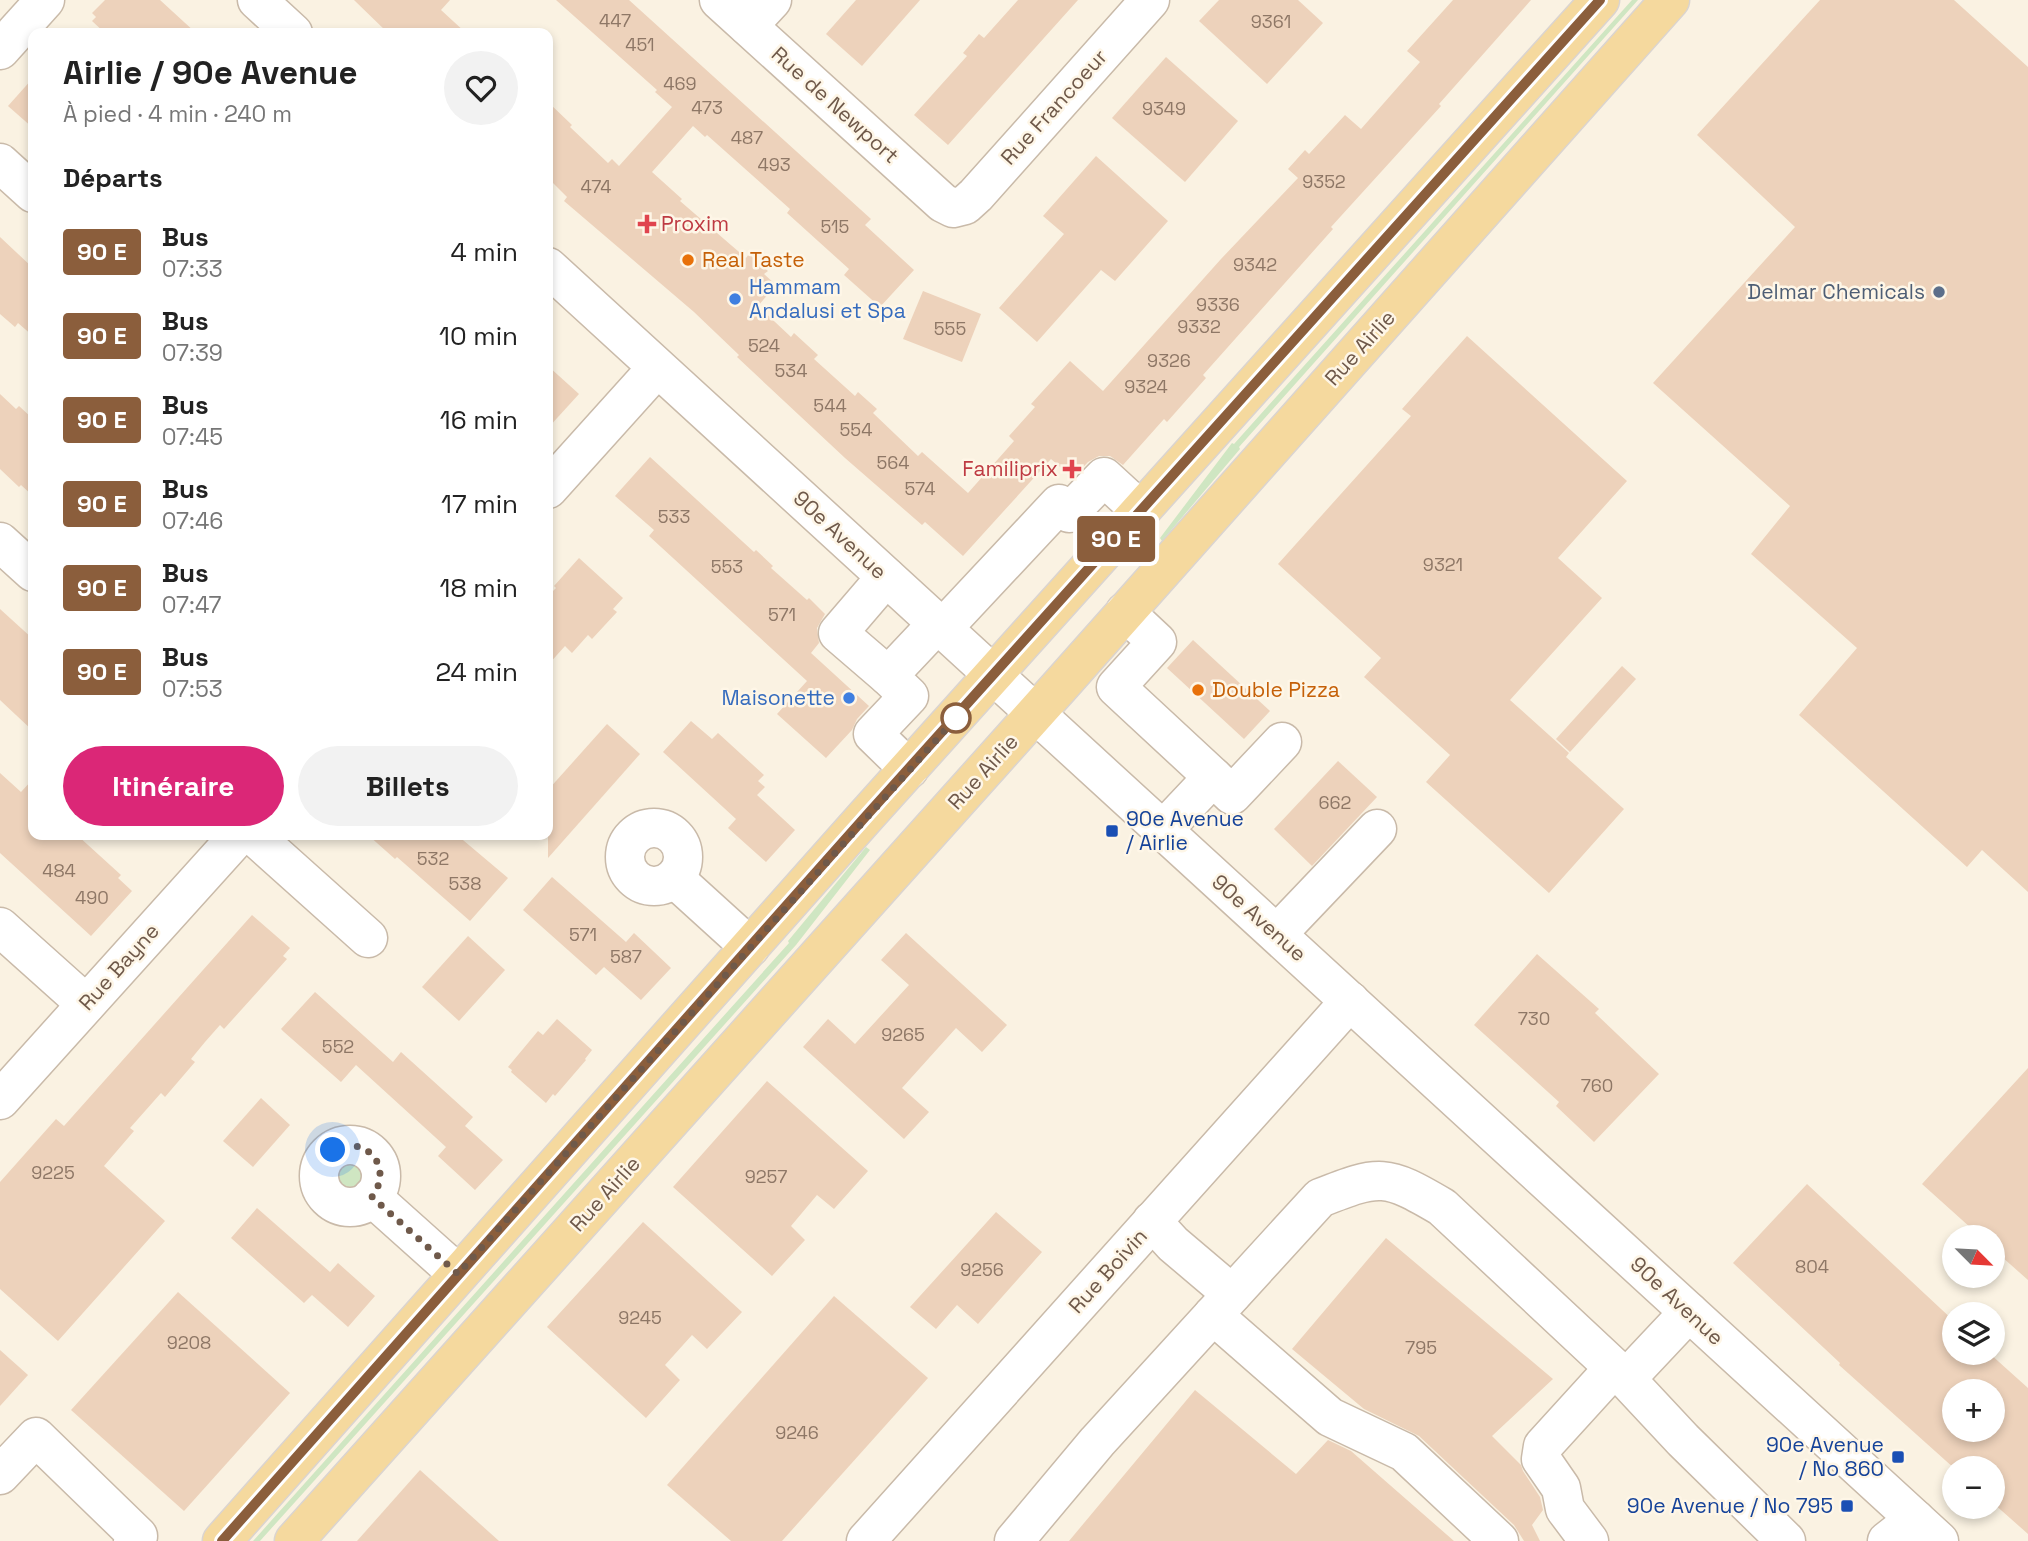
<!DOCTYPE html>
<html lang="fr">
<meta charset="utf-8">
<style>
body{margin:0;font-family:"Space Grotesk",sans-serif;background:#f2f2f2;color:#222;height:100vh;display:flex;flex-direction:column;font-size:26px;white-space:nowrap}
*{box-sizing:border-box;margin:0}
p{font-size:23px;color:#767676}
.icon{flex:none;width:38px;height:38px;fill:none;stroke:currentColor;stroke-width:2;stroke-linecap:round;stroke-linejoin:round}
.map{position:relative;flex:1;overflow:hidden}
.sheet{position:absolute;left:28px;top:28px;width:525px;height:812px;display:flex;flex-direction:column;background:#fff;border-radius:14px;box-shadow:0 4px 10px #0003}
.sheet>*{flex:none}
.badge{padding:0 14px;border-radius:5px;font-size:24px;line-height:46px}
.needle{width:46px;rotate:114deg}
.controls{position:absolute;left:1942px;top:1225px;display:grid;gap:14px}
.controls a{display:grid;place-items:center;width:63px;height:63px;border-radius:50%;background:#fff;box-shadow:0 4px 10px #0003;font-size:35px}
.you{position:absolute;width:35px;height:35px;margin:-18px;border:5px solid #fff;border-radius:50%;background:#1a73e8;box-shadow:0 0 0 10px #1a73e833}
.map>.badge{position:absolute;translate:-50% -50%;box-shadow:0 0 0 4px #fff}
h2{padding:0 35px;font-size:26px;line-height:63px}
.round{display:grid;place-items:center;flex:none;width:74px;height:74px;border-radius:37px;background:#f2f2f2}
.headline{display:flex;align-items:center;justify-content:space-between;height:119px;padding:0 35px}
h1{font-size:33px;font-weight:800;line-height:52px}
.action{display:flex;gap:14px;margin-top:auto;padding:14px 35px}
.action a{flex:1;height:80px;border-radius:42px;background:#db2777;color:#fff;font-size:28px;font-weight:800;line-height:80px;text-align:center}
.action a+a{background:#f2f2f2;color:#222}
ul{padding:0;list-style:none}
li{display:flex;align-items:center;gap:21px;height:84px;padding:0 35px}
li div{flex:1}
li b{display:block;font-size:26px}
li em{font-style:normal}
li .badge{min-width:77px;font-weight:700;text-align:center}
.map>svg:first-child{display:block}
.green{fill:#cfe6c2}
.building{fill:#edd2bb;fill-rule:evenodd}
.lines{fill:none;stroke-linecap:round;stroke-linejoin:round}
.minor-casing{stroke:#c9baa9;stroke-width:41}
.major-casing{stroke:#dad4d0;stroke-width:41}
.minor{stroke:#fff;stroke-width:38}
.major{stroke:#f5d99e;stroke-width:38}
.line-casing{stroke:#fff;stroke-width:16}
.line{stroke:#8b5e3c;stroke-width:10}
.walk{stroke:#6f594a;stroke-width:7;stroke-dasharray:0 12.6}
.health-dot{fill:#e0444e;stroke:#fef6e7;stroke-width:2.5}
.food-dot{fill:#e8710a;stroke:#fef6e7;stroke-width:2.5}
.service-dot{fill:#5c6f8a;stroke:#fef6e7;stroke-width:2.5}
.shop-dot{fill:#3f7fe0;stroke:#fef6e7;stroke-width:2.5}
.stop-dot{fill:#fff;stroke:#8b5e3c;stroke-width:3.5}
.transit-dot{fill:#1a4fb4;stroke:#fef6e7;stroke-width:2.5}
.labels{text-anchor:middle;stroke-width:5;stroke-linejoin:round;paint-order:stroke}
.number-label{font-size:18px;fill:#8e7766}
.street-label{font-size:21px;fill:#6f594a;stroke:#fef6e7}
.health-label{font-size:21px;fill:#be3a42;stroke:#fef6e7;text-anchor:start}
.food-label{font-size:21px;fill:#c56008;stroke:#fef6e7;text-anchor:start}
.shop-label{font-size:21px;fill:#366cbe;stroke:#fef6e7;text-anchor:start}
.service-label{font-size:21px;fill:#4e5e75;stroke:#fef6e7;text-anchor:end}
.transit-label{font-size:21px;fill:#164399;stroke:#fef6e7;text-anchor:end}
</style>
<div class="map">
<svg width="2028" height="1541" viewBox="0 0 2028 1541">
<rect width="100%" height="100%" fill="#faf2e2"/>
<g class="green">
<polygon points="1632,0 1638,0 1239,447 1240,449 1162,541 1160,538 1232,443 1234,444"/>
<polygon points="866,847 870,850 796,945 260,1541 253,1541 789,943 788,941"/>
<circle cx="349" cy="1176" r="14"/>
</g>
<g class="building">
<polygon points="105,0 160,0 196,33 105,33 92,21 96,17 92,13"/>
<polygon points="354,0 450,0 441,10 466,33 388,33"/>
<polygon points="556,0 629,0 871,219 865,225 914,270 880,307 844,275 849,269 787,213 790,209 707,135 705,137 693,126 652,172 682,199 680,201 746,258 749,254 768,271 764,274 776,285 758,306 791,337 794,333 818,355 814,359 855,396 858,392 877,409 873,413 918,456 922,452 968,493 1014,441 1009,436 1035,407 1031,404 1070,361 1103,391 1221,259 1298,178 1288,169 1305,150 1309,154 1345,115 1361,129 1420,62 1407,51 1453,0 1531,0 1439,104 1441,106 1331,227 1333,229 1203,375 1206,378 1167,422 1164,419 1123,465 1110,456 1099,456 1088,462 1073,478 1051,459 963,556 925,522 922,525 845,458 737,357 739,355 694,312 564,201 567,197 548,178 548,102 572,125 570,127 608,163 612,159 619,166 672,107 655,92 657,90"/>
<polygon points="856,0 920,0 862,66 826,34"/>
<polygon points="1018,0 1078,0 948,145 914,115 967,56 963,53 979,34 984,38"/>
<polygon points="1219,0 1298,0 1323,23 1267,84 1199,21"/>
<polygon points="1820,0 1954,0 2028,67 2028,892 1982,850 1967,867 1799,715 1857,648 1751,554 1790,506 1653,383 1795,227 1697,135"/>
<polygon points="1166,57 1238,121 1185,182 1112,118"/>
<polygon points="33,78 33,128 8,106"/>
<polygon points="1096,156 1168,221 1115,281 1101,270 1037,342 999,308 1064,234 1043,216"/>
<polygon points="0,237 33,268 33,336 18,323 15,327 0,314"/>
<polygon points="923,291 981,314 962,362 903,339"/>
<polygon points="1467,336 1627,481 1558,558 1602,598 1510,700 1569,753 1566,757 1624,809 1549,893 1426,782 1450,755 1364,677 1381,658 1278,564 1411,416 1402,409"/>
<polygon points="548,366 579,394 548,428"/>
<polygon points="0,394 16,409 19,406 33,419 33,496 21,485 19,487 0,469"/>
<polygon points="650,457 754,552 756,550 773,566 771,568 807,600 809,598 825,614 817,628 819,643 811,653 869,706 857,719 852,730 826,758 777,714 807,681 649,536 654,530 615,496"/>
<polygon points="579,558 623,598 613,609 617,612 592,639 588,635 572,653 565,646 548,665 548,596 556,588 554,586"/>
<polygon points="0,609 33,639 33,731 0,700"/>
<polygon points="1193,640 1270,711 1244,739 1167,668"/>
<polygon points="1622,666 1636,679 1570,752 1556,739"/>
<polygon points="691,721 712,739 718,733 764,775 758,781 765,787 757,795 795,830 766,862 728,828 736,819 663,752"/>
<polygon points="607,724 640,754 548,858 548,790"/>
<polygon points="1338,761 1377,797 1312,866 1274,829"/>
<polygon points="0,773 21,792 33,779 33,835 77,835 121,875 118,878 132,891 91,936 0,853"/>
<polygon points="368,835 457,835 508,878 470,921 397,857 395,859"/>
<polygon points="552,877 626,942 634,933 671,968 641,1000 604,967 596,975 523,910"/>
<polygon points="252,915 290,948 283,956 287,959 224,1029 220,1025 205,1042 191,1059 195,1062 165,1097 161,1093 130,1128 134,1131 104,1166 165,1221 58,1341 0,1289 0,1182 56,1119 64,1126"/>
<polygon points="906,933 1007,1025 982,1052 956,1028 902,1088 929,1112 904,1139 803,1047 828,1019 855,1044 909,985 881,960"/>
<polygon points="468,936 505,970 459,1021 422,987"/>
<polygon points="1537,954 1599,1009 1595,1013 1659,1074 1594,1142 1556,1106 1559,1102 1474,1025"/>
<polygon points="315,992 393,1062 401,1052 473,1117 465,1126 503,1160 475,1190 438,1156 446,1147 356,1065 341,1082 284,1032 281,1029"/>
<polygon points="557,1019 592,1050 585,1059 586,1060 555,1096 553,1094 546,1103 511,1072 512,1070 508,1067 538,1031 543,1035"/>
<polygon points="2028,1068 2028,1280 1993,1249 1993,1237 1981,1237 1922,1184"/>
<polygon points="767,1081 868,1171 834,1209 817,1195 791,1226 805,1240 772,1276 673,1187"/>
<polygon points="261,1098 290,1125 253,1167 223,1141"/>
<path d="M1807 1184 1955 1322V1353H1989L2028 1388V1534L1993 1503V1468L1955 1469 1839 1365 1840 1363 1733 1263ZM1955 1391H1993V1430H1955Z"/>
<polygon points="257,1208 330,1272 338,1263 375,1296 348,1327 312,1295 304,1303 231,1238"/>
<polygon points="996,1212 1042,1252 978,1324 957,1305 936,1329 910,1307"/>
<polygon points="643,1222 742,1312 707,1349 692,1335 665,1365 680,1380 646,1418 547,1327"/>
<polygon points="1386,1238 1553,1379 1492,1436 1521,1465 1523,1471 1540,1497 1543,1510 1532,1525 1540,1541 1524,1541 1514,1525 1419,1436 1364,1409 1292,1349"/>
<polygon points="178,1292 290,1393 184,1511 71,1410"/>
<polygon points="834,1296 928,1378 782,1541 731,1541 667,1485"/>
<polygon points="0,1350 28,1375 0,1406"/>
<polygon points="1195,1390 1296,1474 1328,1440 1351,1451 1454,1541 1069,1541"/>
<polygon points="420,1470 499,1541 357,1541"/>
</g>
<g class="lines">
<g class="minor-casing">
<g id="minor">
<polyline points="257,0 293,33"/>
<polyline points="719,0 943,203 953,208 965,205 976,195 1150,0"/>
<polyline points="748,26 772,0"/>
<polyline points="0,50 45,0"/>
<polyline points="0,163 33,193"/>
<polyline points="548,267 1939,1541"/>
<polyline points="548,489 657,368"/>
<polyline points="0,542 33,572"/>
<polyline points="886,577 838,633 888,676"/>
<polyline points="1125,612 1157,642 1116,687 1213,777"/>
<polyline points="942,629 1059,504 1069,513 1104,477 1141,511"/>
<polyline points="909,769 873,734 909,696 888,676 937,624"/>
<circle cx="654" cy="857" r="29"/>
<polyline points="1163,830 1213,777 1232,795 1282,742"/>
<polyline points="253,835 368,938"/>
<polyline points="674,878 750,947"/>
<polyline points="0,927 86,1004"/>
<polyline points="1277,934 1377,829"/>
<polyline points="0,1100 239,835"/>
<circle cx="350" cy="1176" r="31"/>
<polyline points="372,1197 458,1274"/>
<polyline points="1152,1221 1173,1244 1232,1294"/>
<polyline points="1689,1312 1626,1379 1683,1440 1786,1541"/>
<polyline points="1213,1315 1330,1417 1404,1452 1499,1541"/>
<polyline points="0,1475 36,1437 138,1536 133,1541"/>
<polyline points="866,1541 1350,1001"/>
<path d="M1014 1541 1097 1442 1320 1198C1380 1174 1386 1174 1442 1207L1626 1379"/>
<polyline points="1589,1541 1565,1509 1561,1488 1541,1459 1543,1446 1614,1368"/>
<polyline points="1887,1541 1915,1519"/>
</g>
</g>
<g class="major-casing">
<g id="major">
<polyline points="222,1541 866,816 1600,0"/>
<polyline points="294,1541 1059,687 1670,0"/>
</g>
</g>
<use href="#minor" class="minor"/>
<use href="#major" class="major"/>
</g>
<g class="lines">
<g class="line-casing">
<polyline id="line" points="222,1541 866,816 1600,0"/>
</g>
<use href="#line" class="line"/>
<path class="walk" d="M333 1150C347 1142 361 1145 373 1155 383 1169 382 1183 372 1197L458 1274 956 718"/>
</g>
<g class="health-dot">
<path d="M643.5 213.5h7v7h7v7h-7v7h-7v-7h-7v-7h7z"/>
<path d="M1068.5 458.5h7v7h7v7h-7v7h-7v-7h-7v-7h7z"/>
</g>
<g class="food-dot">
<circle cx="688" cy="260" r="7"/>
<circle cx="1198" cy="690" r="7"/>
</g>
<circle class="service-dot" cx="1939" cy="292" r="7"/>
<g class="shop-dot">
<circle cx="735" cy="299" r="7"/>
<circle cx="849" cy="698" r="7"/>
</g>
<circle class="stop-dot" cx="956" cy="718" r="14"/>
<g class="transit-dot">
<rect x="1105" y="824" width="14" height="14" rx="3.5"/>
<rect x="1891" y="1450" width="14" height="14" rx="3.5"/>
<rect x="1840" y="1499" width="14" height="14" rx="3.5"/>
</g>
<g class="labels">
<g class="number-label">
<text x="615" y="27">447</text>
<text x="1271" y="28">9361</text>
<text x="640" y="51">451</text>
<text x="680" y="90">469</text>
<text x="707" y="114">473</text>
<text x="1164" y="115">9349</text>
<text x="747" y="144">487</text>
<text x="774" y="171">493</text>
<text x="1324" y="188">9352</text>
<text x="596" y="193">474</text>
<text x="835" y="233">515</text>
<text x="1255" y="271">9342</text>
<text x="1218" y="311">9336</text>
<text x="1199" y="333">9332</text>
<text x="950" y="335">555</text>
<text x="764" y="352">524</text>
<text x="1169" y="367">9326</text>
<text x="791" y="377">534</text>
<text x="1146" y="393">9324</text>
<text x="830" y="412">544</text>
<text x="856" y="436">554</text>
<text x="893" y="469">564</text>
<text x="920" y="495">574</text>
<text x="674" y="523">533</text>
<text x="1443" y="571">9321</text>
<text x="727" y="573">553</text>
<text x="782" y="621">571</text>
<text x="1335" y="809">662</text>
<text x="433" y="865">532</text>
<text x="59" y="877">484</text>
<text x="465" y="890">538</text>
<text x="92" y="904">490</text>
<text x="583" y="941">571</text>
<text x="626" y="963">587</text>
<text x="1534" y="1025">730</text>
<text x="903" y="1041">9265</text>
<text x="338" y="1053">552</text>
<text x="1597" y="1092">760</text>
<text x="53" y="1179">9225</text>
<text x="766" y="1183">9257</text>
<text x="1812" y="1273">804</text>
<text x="982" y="1276">9256</text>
<text x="640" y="1324">9245</text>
<text x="189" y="1349">9208</text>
<text x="1421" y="1354">795</text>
<text x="797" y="1439">9246</text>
</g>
<g class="street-label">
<text transform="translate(835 105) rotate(42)" y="7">Rue de Newport</text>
<text transform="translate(1054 107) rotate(-48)" y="7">Rue Francoeur</text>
<text transform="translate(1360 348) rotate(-48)" y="7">Rue Airlie</text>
<text transform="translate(840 535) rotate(43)" y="7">90e Avenue</text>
<text transform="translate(983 772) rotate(-48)" y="7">Rue Airlie</text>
<text transform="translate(1259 918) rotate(42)" y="7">90e Avenue</text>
<text transform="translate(119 967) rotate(-48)" y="7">Rue Bayne</text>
<text transform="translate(605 1194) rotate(-48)" y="7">Rue Airlie</text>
<text transform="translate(1108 1271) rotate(-48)" y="7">Rue Boivin</text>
<text transform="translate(1677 1301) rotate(43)" y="7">90e Avenue</text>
</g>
<g class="health-label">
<text x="661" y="231">Proxim</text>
<text x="1058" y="476" text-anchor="end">Familiprix</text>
</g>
<g class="food-label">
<text x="702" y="267">Real Taste</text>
<text x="1212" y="697">Double Pizza</text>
</g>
<g class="shop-label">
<text x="749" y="294">Hammam<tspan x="749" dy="24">Andalusi et Spa</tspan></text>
<text x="835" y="705" text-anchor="end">Maisonette</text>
</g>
<g class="service-label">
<text x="1925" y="299">Delmar Chemicals</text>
</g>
<g class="transit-label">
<text x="1126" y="826" text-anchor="start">90e Avenue<tspan x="1126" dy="24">/ Airlie</tspan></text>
<text x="1884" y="1452">90e Avenue<tspan x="1884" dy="24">/ No 860</tspan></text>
<text x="1833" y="1513">90e Avenue / No 795</text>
</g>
</g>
</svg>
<div class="controls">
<a><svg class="needle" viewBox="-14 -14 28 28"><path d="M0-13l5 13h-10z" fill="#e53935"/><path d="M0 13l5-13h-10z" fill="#767676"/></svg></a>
<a><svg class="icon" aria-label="layers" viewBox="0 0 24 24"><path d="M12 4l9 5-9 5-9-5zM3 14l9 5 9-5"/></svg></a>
<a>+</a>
<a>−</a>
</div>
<div class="you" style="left:333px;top:1150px"></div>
<b class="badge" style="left:1116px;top:539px;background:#8b5e3c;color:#fff">90 E</b>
<section class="sheet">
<div class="headline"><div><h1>Airlie / 90e Avenue</h1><p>À pied · 4 min · 240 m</p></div><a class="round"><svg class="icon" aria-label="heart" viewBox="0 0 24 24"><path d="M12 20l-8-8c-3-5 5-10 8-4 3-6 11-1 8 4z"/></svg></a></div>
<h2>Départs</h2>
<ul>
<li><span class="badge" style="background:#8b5e3c;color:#fff">90 E</span><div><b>Bus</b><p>07:33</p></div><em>4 min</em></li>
<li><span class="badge" style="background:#8b5e3c;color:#fff">90 E</span><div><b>Bus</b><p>07:39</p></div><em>10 min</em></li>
<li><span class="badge" style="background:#8b5e3c;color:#fff">90 E</span><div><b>Bus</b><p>07:45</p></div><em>16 min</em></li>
<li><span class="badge" style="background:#8b5e3c;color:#fff">90 E</span><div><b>Bus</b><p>07:46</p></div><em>17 min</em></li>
<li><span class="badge" style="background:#8b5e3c;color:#fff">90 E</span><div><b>Bus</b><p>07:47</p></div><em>18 min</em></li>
<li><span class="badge" style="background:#8b5e3c;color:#fff">90 E</span><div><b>Bus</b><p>07:53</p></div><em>24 min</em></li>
</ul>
<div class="action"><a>Itinéraire</a><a>Billets</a></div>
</section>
</div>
